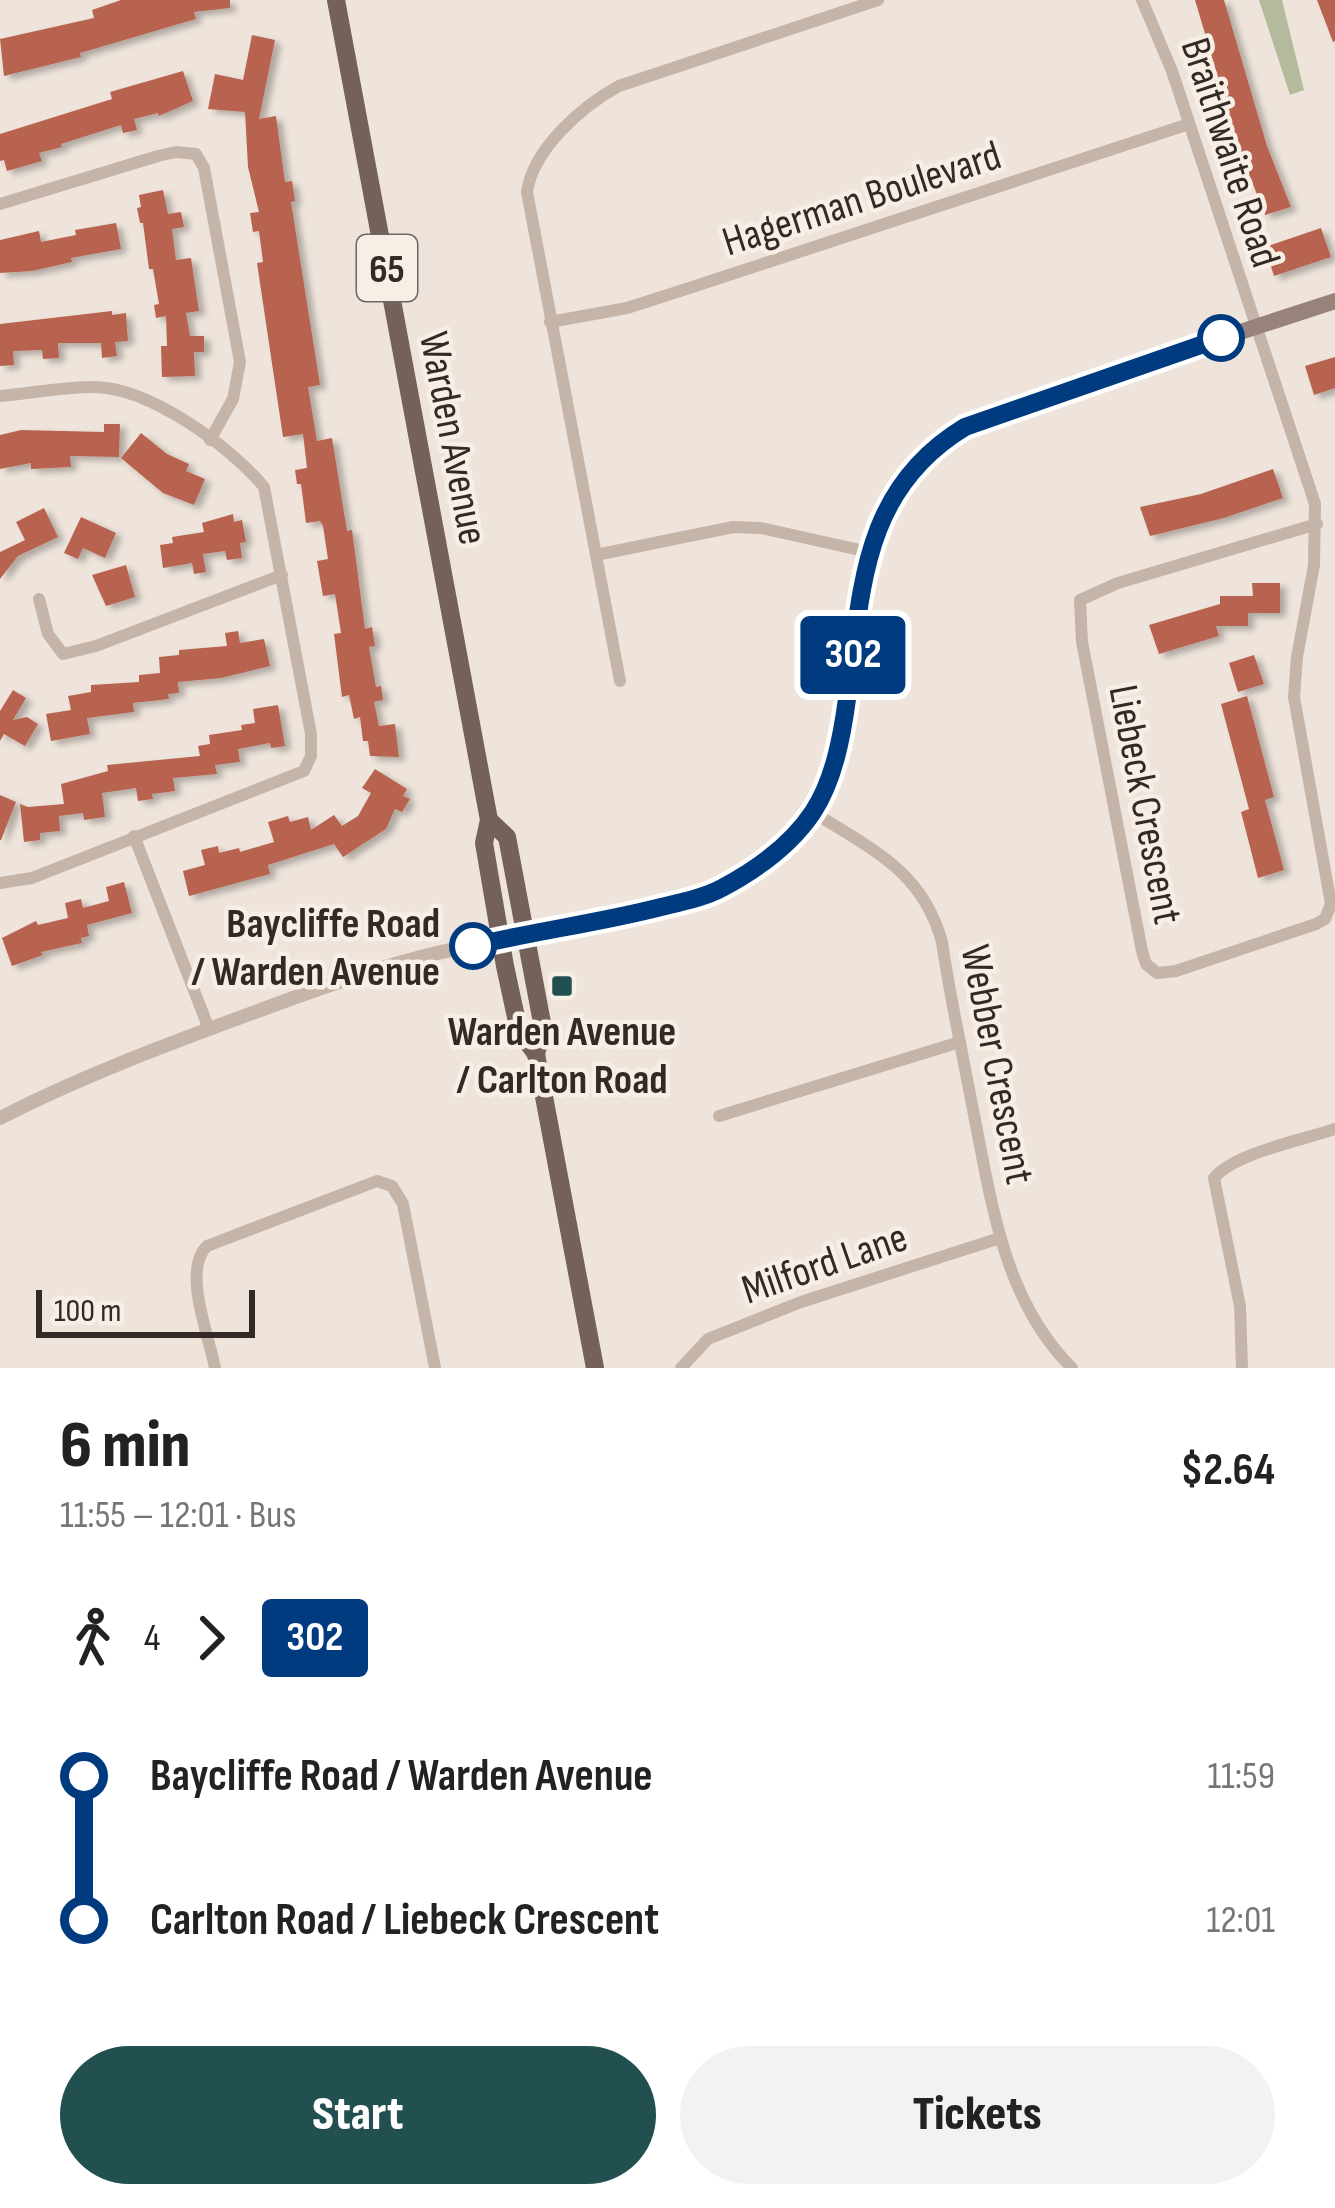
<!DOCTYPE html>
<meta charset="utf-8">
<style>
body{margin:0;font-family:"Sofia Sans Condensed",sans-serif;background:#f2f2f2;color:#222;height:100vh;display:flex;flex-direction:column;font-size:45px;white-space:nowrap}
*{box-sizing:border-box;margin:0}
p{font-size:39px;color:#767676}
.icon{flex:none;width:66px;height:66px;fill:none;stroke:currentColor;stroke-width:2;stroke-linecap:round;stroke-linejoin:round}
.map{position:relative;height:1368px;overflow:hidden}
.side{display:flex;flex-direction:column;background:#fff;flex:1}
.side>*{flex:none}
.badge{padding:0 24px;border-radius:9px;font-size:42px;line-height:78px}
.scale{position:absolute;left:36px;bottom:30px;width:219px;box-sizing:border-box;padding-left:12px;border:6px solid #332a27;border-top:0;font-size:33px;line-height:42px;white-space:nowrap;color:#332a27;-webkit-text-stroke:9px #f7eee6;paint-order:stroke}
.map>.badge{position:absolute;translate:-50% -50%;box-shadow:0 0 0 6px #fff}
.legs{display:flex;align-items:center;gap:18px;height:132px;padding:0 60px;font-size:39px}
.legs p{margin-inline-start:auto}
.head{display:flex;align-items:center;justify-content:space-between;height:204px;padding:0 60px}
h1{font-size:66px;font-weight:800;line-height:90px}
.action{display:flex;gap:24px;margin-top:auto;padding:24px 60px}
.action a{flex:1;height:138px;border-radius:72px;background:#224f4f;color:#fff;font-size:48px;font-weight:800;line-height:138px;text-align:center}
.action a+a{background:#f2f2f2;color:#222}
ul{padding:0 60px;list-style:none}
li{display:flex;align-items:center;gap:42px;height:144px;font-size:45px}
li i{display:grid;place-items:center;width:18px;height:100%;margin:0 15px;background:currentColor}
li i::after{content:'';width:30px;height:30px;margin:-15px;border:9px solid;border-radius:50%;background:#fff}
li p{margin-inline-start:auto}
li:first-child i{background:linear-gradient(#0000 50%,currentColor 0)}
li:last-child i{background:linear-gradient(currentColor 50%,#0000 0)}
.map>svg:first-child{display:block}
.green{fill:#b3bb9c}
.building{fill:#b8634f;filter:url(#shadow)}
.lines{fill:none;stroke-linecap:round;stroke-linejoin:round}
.minor{stroke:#c5b4a8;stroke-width:12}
.tertiary{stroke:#c5b4a8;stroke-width:14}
.secondary{stroke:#98837a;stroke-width:16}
.primary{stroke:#73615a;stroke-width:18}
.line-1-casing{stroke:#fff;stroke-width:27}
.line-1{stroke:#003b80;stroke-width:18}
.stop-1-dot{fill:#fff;stroke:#003b80;stroke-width:6}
.poi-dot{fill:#224f4f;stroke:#f7eee6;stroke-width:4.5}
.labels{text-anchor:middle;stroke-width:9;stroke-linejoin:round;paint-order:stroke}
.shield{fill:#f7eee6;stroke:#6e6560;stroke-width:3}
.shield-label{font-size:39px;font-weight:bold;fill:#332a27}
.street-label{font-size:42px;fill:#332a27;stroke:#f7eee6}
.stop-label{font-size:42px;font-weight:bold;fill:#332a27;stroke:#f7eee6;text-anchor:end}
.poi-label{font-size:42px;font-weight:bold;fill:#332a27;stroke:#f7eee6}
</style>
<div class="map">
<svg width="1335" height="1368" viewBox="0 0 1335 1368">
<defs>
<filter id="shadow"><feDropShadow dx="6" dy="4" stdDeviation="3" flood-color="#0004"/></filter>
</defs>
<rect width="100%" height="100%" fill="#eee4db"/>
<polygon class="green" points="1259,0 1282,0 1304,90 1290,95"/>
<g class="building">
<polygon points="121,0 230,0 230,8 194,12 196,19 80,53 81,57 4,76 0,39 94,18 92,10"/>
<polygon points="1195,0 1224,0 1267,146 1291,207 1265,215 1240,151"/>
<polygon points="1317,0 1335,0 1335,41 1333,42"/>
<polygon points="252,35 275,40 259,119 276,116 285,182 292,181 295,201 291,202 320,385 308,387 317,441 332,438 347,531 352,530 365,629 372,627 375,646 369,647 376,687 381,686 383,700 374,702 379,726 395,724 399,757 370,756 368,741 363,741 360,717 354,719 349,695 342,697 334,634 341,633 335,594 323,596 317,561 328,559 323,526 320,521 306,523 301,484 297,484 295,470 307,468 303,434 283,437 257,263 263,262 259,231 253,232 250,213 259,212 248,167 245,112 208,109 215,74 243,80"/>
<polygon points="183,71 193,101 159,116 158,113 134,119 137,130 123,133 121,125 61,144 62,147 39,153 42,161 7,171 4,160 0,161 0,134 112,99 110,92"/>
<polygon points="163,190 168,214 181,212 184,227 172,229 176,260 191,258 199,311 186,313 190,336 204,336 204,352 194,352 195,376 162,377 161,346 167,346 166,316 156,318 154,305 159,304 153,269 149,269 143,223 140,223 137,208 141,207 139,195"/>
<polygon points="116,223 121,249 71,258 72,262 32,271 0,273 0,240 39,231 41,242 76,235 75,230"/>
<polygon points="1321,228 1331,257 1274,276 1265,247"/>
<polygon points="112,311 112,315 126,313 128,341 115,342 117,356 102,358 101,343 58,343 59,358 43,359 42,350 13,351 14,365 0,366 0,324"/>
<polygon points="1335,357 1335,388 1314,395 1305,366"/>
<polygon points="104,424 120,424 119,457 70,456 71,467 31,469 31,463 0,469 0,435 21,430 104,432"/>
<polygon points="141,433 167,454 189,464 186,471 205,479 194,505 163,493 121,458"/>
<polygon points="1273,469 1283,498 1224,518 1150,536 1140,507 1201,494"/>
<polygon points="44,508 58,537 18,556 0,579 0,552 25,540 16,522"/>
<polygon points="233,514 234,522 242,520 246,542 240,543 242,558 227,560 225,551 203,554 206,572 194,574 192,563 163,568 160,545 173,543 172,537 204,532 202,523"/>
<polygon points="81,517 116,533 105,558 83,548 78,559 64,553"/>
<polygon points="126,565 135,597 106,606 92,575"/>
<polygon points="1252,583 1280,583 1280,613 1248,613 1248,626 1216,626 1219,636 1159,654 1149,625 1220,604 1220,596 1253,596"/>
<polygon points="238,631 240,643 264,639 270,666 221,678 178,682 179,693 168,694 169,699 133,703 134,712 87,718 90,734 51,741 46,714 71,710 68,696 91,692 91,685 139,682 139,675 160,673 159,657 179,655 179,650 227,646 225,633"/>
<polygon points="1254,655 1264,684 1238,692 1229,663"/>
<polygon points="13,690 26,698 13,720 27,717 38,724 25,746 4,734 0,741 0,711"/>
<polygon points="1247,696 1274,797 1265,800 1284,870 1258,878 1241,812 1249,809 1221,704"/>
<polygon points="278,705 285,746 271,748 270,743 238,749 240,762 215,765 217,774 173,778 175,791 152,794 153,799 138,801 136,788 102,793 105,817 84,820 83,813 59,816 60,831 40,833 40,840 24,842 20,804 28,807 64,804 61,784 108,771 107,765 200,756 198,746 210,744 209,735 242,730 241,725 255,723 253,709"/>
<polygon points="375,769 407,789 403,796 410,799 402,812 395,809 386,829 343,857 334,844 268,865 270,874 189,896 183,871 205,865 201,850 218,846 219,853 239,848 240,852 274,842 268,822 288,816 290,822 308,817 311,830 334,815 342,826 358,816 371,793 362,788"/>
<polygon points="0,795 16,802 1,840 0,840"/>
<polygon points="124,882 132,913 87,925 89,936 81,938 82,943 41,952 43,955 12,966 2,938 36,921 38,925 68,918 65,903 81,899 83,908 109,901 106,887"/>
</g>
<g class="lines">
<g class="minor">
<polyline points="1142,0 1172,71 1315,504 1314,565 1297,657 1294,697 1331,904 1325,919 1316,924 1176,971 1157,973 1146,964 1142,951 1082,642 1080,600 1118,583 1317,524"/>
<polyline points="0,204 158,156 176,152 196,154 204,168 240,362 233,399 210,440"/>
<polyline points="550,322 627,308 680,291 1189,124"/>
<path d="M0 396C31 393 64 387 95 387 150 388 230 446 264 487L311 734V756L304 771 32 878 0 883"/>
<polyline points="596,555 733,527 761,528 869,552"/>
<polyline points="39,599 48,634 63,654 96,646 282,575"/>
<path d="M620 681 527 192C533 149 582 106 619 86L878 0"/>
<path d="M813 812C872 850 922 870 942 942 950 997 962 1051 972 1105 991 1197 1002 1299 1072 1368"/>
<polyline points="134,836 209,1029"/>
<polyline points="719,1116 960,1042"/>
<path d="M215 1368C209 1336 182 1270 207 1246L377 1181 392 1186 403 1204 435 1368"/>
<polyline points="681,1368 708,1339 801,1302 1000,1238"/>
<path d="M1242 1368 1240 1306 1214 1178C1234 1153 1303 1140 1335 1129"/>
</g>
<path class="tertiary" d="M0 1118C82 1076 168 1044 255 1012 334 983 417 952 502 941"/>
<path class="secondary" d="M502 941 699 898C839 839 843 741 860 608 865 561 876 509 908 473 964 412 1051 394 1127 369 1196 346 1266 324 1335 301"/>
<g class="primary">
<polyline points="336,0 489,820 484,843 505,966 519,1031 536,1054"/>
<polyline points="489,820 507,837 543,1028 536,1054 595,1368"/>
</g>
</g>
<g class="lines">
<g class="line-1-casing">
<path id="line-1" d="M473 946C535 931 599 923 661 907 682 902 703 898 722 888 756 870 791 845 813 812 834 780 842 736 847 699 862 590 861 490 965 427L1221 338"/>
</g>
<use href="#line-1" class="line-1"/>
</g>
<g class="stop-1-dot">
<circle cx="1221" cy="338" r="21"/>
<circle cx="473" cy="946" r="21"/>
</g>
<rect class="poi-dot" x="550" y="974" width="24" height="24" rx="6"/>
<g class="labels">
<rect class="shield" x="357" y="235" width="60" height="66" rx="9"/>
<g class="shield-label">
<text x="387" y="282">65</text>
</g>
<g class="street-label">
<text transform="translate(1232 152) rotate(72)" y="15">Braithwaite Road</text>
<text transform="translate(861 197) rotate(-18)" y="15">Hagerman Boulevard</text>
<text transform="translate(455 438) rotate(79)" y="15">Warden Avenue</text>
<text transform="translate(1147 804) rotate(79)" y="15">Liebeck Crescent</text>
<text transform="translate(999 1064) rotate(79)" y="15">Webber Crescent</text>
<text transform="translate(824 1262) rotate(-19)" y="15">Milford Lane</text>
</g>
<g class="stop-label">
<text x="440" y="937">Baycliffe Road<tspan x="440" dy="48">/ Warden Avenue</tspan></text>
</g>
<g class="poi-label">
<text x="562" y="1045">Warden Avenue<tspan x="562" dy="48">/ Carlton Road</tspan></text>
</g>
</g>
</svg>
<div class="scale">100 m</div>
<b class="badge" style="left:853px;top:655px;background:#003b80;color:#fff">302</b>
</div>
<section class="side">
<div class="head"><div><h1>6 min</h1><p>11:55 – 12:01 · Bus</p></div><b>$2.64</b></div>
<div class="legs"><svg class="icon" aria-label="walk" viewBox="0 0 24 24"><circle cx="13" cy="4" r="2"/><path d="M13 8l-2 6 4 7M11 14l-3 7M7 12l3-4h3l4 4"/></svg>4<svg class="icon" aria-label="forward" viewBox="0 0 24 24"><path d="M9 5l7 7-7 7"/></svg><b class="badge" style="background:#003b80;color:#fff">302</b></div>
<ul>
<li><i style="color:#003b80"></i><b>Baycliffe Road / Warden Avenue</b><p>11:59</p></li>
<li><i style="color:#003b80"></i><b>Carlton Road / Liebeck Crescent</b><p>12:01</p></li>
</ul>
<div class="action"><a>Start</a><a>Tickets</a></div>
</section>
